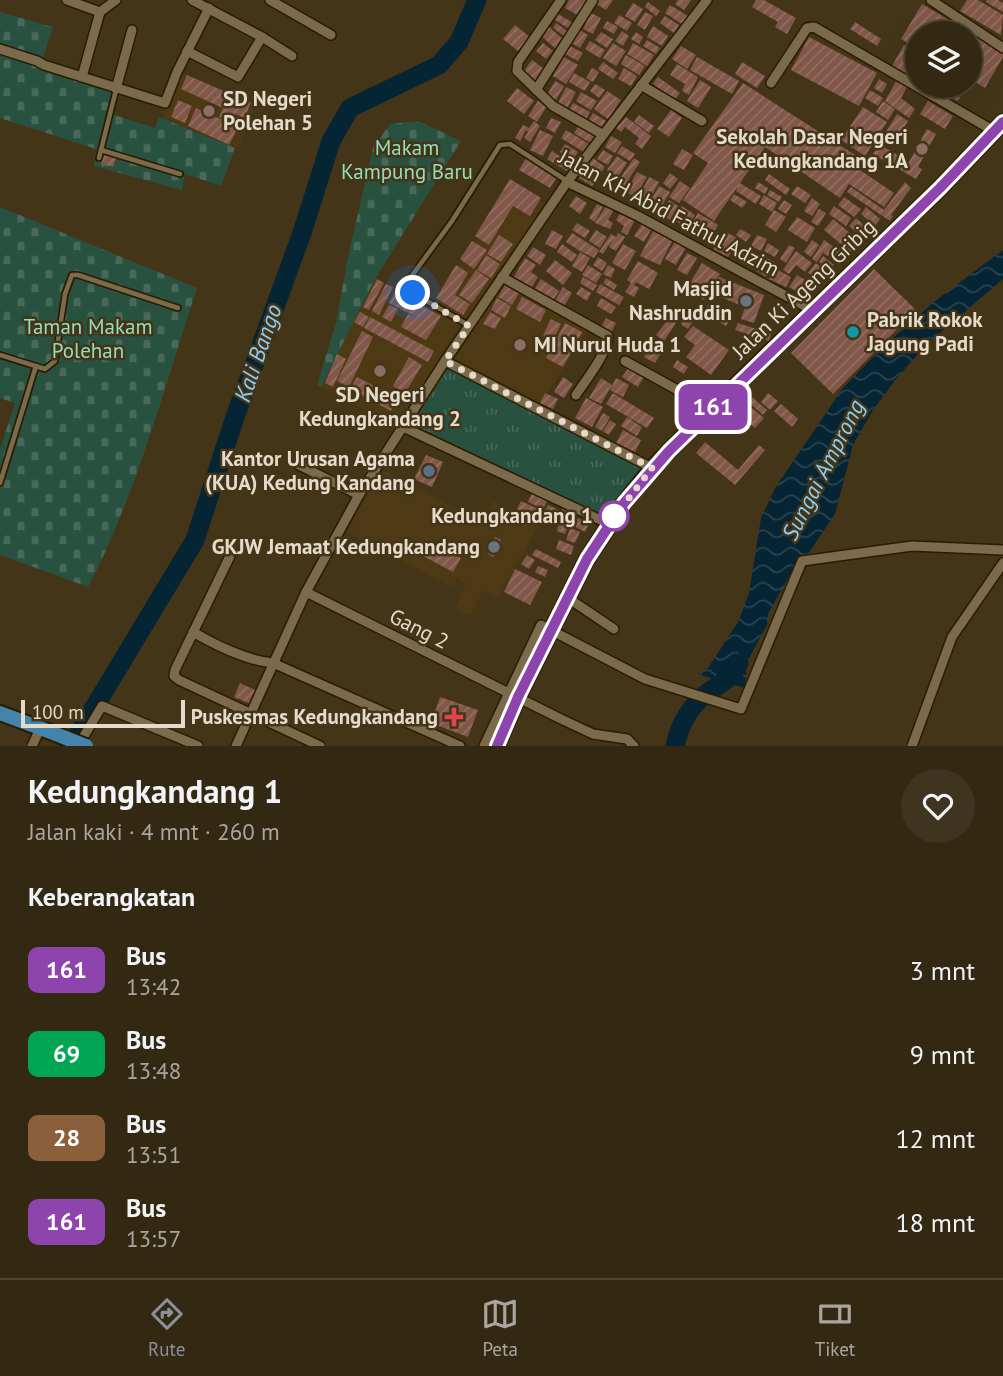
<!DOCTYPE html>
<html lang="id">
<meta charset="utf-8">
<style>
body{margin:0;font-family:"PT Sans",sans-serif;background:#3e3420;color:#f1f3f6;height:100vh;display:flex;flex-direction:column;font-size:26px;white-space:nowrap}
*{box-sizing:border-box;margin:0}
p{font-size:23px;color:#a9a69f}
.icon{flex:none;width:38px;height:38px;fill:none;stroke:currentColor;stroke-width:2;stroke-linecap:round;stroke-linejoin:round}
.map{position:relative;height:746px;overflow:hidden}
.side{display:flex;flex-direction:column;background:#332812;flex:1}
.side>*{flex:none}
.badge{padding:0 14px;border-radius:10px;font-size:24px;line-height:46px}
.fabs{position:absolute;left:905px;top:21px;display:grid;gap:14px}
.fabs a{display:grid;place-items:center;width:77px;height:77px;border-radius:50%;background:#332812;box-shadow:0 7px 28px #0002,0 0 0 2px #4e4432;font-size:35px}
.scale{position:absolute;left:21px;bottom:18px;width:164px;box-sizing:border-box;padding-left:7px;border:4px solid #e4dbca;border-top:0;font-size:19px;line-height:24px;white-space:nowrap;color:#e4dbca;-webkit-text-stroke:5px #443518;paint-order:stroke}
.you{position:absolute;width:35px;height:35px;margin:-18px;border:5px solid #fff;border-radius:50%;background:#1a73e8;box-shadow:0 0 0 10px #1a73e833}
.map>.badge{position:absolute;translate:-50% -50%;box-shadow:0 0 0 4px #fff}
h2{padding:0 28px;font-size:26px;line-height:63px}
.round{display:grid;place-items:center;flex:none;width:74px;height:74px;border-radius:37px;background:#3e3420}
.head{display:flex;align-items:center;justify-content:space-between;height:119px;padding:0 28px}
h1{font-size:33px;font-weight:800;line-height:52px}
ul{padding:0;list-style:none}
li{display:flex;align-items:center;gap:21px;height:84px;padding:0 28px}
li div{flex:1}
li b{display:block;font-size:26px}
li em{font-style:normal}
li .badge{min-width:77px;font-weight:700;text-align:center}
.tab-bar{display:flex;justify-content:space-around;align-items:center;height:98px;border-top:2px solid #4e4432;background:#332812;font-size:19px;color:#a9a69f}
.tab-bar a{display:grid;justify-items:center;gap:4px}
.tab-bar .selected{color:#8c9099}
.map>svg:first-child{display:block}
.built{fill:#4d3a15}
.cemetery{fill:url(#cemetery-stones)}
.park{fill:url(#park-tufts)}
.water{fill:url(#water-waves)}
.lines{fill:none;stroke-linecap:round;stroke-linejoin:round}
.river{stroke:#052434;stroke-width:19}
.building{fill:url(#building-hatch)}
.lane-casing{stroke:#2b1c00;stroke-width:8}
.street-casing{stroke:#2b1c00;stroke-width:12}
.primary-casing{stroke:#2b1c00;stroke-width:18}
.lane{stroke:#7b6a4c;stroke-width:4.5}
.street{stroke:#7b6a4c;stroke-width:9}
.primary{stroke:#4383ac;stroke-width:14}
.primary-bridge-casing{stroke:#2b1c00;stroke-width:18;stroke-linecap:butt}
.primary-bridge{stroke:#4383ac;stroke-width:14}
.line-casing{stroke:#fff;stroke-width:16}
.line{stroke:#8e44ad;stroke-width:10}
.walk{stroke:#e4dbca;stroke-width:7;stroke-dasharray:0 12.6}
.education-dot{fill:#8d6e63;stroke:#443518;stroke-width:2.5}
.worship-dot{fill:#6b7280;stroke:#443518;stroke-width:2.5}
.culture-dot{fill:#0f9aa8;stroke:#443518;stroke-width:2.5}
.service-dot{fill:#5c6f8a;stroke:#443518;stroke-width:2.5}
.stop-dot{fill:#fff;stroke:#8e44ad;stroke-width:3.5}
.health-dot{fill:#e0444e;stroke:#443518;stroke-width:2.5}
.labels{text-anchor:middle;stroke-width:5;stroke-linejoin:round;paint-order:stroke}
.poi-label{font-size:21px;font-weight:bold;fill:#e4dbca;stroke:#443518;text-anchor:end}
.park-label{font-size:21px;fill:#93debc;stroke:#443518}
.street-label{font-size:21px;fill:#e4dbca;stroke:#443518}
.stop-label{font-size:21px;font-weight:bold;fill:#e4dbca;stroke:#443518;text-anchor:end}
.water-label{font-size:23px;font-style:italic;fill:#8acdf5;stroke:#443518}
</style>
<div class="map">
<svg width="1003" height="746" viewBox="0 0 1003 746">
<defs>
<pattern id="cemetery-stones" width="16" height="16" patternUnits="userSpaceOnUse" patternTransform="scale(1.75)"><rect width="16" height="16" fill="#295140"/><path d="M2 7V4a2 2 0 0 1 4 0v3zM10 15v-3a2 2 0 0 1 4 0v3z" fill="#48695a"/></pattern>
<pattern id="park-tufts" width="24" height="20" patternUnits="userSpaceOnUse" patternTransform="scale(1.75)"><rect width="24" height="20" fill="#295140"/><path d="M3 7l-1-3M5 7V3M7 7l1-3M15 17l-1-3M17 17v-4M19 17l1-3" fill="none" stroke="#48695a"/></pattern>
<pattern id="water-waves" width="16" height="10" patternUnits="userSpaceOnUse" patternTransform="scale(1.75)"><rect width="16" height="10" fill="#052434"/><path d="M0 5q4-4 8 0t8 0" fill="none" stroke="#294350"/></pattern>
<pattern id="building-hatch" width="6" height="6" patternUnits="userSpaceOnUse" patternTransform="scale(1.75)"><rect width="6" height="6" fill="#805749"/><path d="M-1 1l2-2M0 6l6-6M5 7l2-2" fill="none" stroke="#926f62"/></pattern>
</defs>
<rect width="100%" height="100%" fill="#443518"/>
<g class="built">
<polygon points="180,72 256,104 238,148 162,118"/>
<polygon points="513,184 546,204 470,321 436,303"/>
<polygon points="375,279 462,326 396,426 321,387"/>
<polygon points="504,283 589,328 539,406 452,362"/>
<polygon points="383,472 388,472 482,523 493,501 540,523 498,598 482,591 471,616 455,608 466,583 457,578 452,587 347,532 377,474"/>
</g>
<g class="cemetery">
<polygon points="0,12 53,27 40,66 112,91 108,113 155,128 159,117 235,148 221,186 185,174 182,190 94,166 96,149 0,118"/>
<polygon points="418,121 461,141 375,279 321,387 317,385 336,323 348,257 373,148 390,124"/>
<path d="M0 207 197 288C164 388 137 493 88 587L0 555V449L15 403 0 398Z"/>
</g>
<polygon class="park" points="448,368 641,468 603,516 412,424"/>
<polygon class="water" points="1003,250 1003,279 926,345 896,379 873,410 853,445 835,514 808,554 796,564 768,614 767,625 747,662 745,688 697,674 708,668 738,622 749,593 761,518 775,488 843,388 884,346 935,301"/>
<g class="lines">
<g class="river">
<polyline points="71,746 195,540 235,417 303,230 331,141 350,108 439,65 459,42 477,0"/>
<path d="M675 746C679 727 688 710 702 697 716 685 730 682 739 663"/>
</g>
</g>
<g class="building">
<polygon points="569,0 591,0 581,17 565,8"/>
<polygon points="596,0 613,0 606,10 595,3"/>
<polygon points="678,0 691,0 684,10 675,4"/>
<polygon points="756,0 764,0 796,18 787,34 775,27 778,22 752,7"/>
<polygon points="967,0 978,0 1003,15 1001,35 960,11"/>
<polygon points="987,0 998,0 1003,3 1003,12 986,2"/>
<polygon points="648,2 660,11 656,16 645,7"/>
<polygon points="633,3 643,9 635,22 625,16"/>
<polygon points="922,4 1003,52 1003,57 985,88 970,79 970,33 917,33 917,48 901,39"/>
<polygon points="670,5 688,16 682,24 665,13"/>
<polygon points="645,12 653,16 645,30 637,25"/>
<polygon points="591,13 601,18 593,34 583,29"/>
<polygon points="558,14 575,24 571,30 555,20"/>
<polygon points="619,15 632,23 627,31 614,23"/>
<polygon points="665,16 679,25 674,33 660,23"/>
<polygon points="607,21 618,27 614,34 603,28"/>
<polygon points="855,22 881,39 877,46 850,29"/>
<polygon points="556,23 570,33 567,38 553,28"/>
<polygon points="515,25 530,37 518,51 503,39"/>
<polygon points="548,26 564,40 556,49 540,35"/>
<polygon points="653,26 668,36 662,46 647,37"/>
<polygon points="578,29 588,35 580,48 570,42"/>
<polygon points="622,31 629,36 623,46 615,41"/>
<polygon points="601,32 613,39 607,48 595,40"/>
<polygon points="636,32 643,37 639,44 631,39"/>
<polygon points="809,37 877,73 859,106 791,70"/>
<polygon points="647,40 660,48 656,54 643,46"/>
<polygon points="590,41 605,50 600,58 585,49"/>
<polygon points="543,43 553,51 546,59 536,51"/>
<polygon points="613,43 626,51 616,66 603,58"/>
<polygon points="633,43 654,55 647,66 627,54"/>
<polygon points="568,45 583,53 578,61 563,53"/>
<polygon points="904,45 917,52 917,79 892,66"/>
<polygon points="681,46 696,55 687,69 672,59"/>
<polygon points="626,55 645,66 639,75 621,64"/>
<polygon points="564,57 578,65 566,84 553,76"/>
<polygon points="697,57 739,81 732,94 690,70"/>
<polygon points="532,60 547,71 536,86 521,75"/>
<polygon points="603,62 618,73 613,79 598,69"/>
<polygon points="742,62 765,76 757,88 735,74"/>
<polygon points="677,64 698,77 689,95 682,91 685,84 670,75"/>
<polygon points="592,68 599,72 593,82 586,78"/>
<polygon points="624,68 637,76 631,86 618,79"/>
<polygon points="574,73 590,82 585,91 569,82"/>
<polygon points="187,75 251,103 244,118 236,114 232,122 219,117 223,108 181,89"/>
<polygon points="658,77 680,93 675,100 653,84"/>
<polygon points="879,79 887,84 882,93 874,88"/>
<polygon points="700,80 711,87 698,108 687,101"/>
<polygon points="555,81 564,86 556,100 547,95"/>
<polygon points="896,81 907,87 901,98 915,109 909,118 885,101"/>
<polygon points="743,83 866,162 860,170 894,193 884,207 849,184 840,198 765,147 740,183 761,196 756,204 736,191 738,186 714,221 683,200 708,163 693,153"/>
<polygon points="595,84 605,90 599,98 590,91"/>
<polygon points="929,86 966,86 958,101"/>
<polygon points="566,87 576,92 566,110 557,105"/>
<polygon points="517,88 534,101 524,114 507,101"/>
<polygon points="870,90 883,98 878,106 865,98"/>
<polygon points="607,91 621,100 608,119 594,109"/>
<polygon points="581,92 597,101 591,110 576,101"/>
<polygon points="178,100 192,106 185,123 171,117"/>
<polygon points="538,101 547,106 537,122 528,116"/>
<polygon points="883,101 895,109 888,120 876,112"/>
<polygon points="928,101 953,116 945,129 920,114"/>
<polygon points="573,103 590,112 585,121 568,111"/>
<polygon points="863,107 887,122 865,156 841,140"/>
<polygon points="196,108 238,127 229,145 188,126"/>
<polygon points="671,110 682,118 669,137 657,129"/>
<polygon points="593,113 606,121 601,130 588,121"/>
<polygon points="897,114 908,121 895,142 884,135"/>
<polygon points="639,115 654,126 649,133 634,122"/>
<polygon points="626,117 651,136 642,149 635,144 639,138 625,127 621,132 616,128"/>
<polygon points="551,118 561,122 555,133 546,128"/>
<polygon points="534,121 540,126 530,142 524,138 528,132 526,130 520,141 515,138 523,125 529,128"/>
<polygon points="581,122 599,133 592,144 574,133"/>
<polygon points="927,129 936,134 918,167 922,169 916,179 873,154 879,144 909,162"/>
<polygon points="540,130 553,136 543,156 530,150"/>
<polygon points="566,130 589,144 584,152 561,138"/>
<polygon points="611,136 622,142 615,153 605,147"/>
<polygon points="565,144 578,152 573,160 560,152"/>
<polygon points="622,146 635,154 630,161 617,153"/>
<polygon points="682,149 693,155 684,170 673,164"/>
<polygon points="603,150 613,156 608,165 597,159"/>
<polygon points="552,151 572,164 567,171 547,159"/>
<polygon points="104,155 116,158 113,167 101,163"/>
<polygon points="617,156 627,163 618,177 607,170"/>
<polygon points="526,158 557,177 550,188 519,170"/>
<polygon points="593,158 605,167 592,186 579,178"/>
<polygon points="634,158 640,162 623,188 616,184"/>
<polygon points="637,172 647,177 635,197 626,192"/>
<polygon points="670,173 678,179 670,189 663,183"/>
<polygon points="769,174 790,189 786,195 765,180"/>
<polygon points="649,177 659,182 647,204 638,198"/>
<polygon points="510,179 541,198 530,216 513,206 489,245 475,236"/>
<polygon points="680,181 690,188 679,203 669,197"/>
<polygon points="758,182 768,188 765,194 755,188"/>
<polygon points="905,182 911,188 891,215 893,216 890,221 847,192 851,187 884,210"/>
<polygon points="659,186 670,192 659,211 648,205"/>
<polygon points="797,186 811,195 805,203 791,194"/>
<polygon points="770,190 782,197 779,202 767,195"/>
<polygon points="734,194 747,202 742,208 730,200"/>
<polygon points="764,195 777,203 772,212 759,204"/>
<polygon points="576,196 587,203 580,214 569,206"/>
<polygon points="844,197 861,209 854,217 838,205"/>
<polygon points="812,198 820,204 812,216 804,211"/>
<polygon points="669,200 678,206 670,220 661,214"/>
<polygon points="784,200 792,205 786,214 778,209"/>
<polygon points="597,204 603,207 595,222 589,218"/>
<polygon points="606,206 614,210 608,220 613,223 610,229 595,223"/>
<polygon points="682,206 695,215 687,228 673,219"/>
<polygon points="834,206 851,218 846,226 829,214"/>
<polygon points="866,207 880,219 875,226 861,214"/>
<polygon points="819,209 826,213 818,226 811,222"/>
<polygon points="774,210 786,217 776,232 765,225"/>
<polygon points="621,211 635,220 627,235 621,232 624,226 616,220"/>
<polygon points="698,213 718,225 709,240 689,228"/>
<polygon points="797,217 815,228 807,242 788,230"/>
<polygon points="856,218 868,229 861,236 849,226"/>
<polygon points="833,219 860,241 851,252 824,230"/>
<polygon points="577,223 590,231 585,238 572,230"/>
<polygon points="642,224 651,230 644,242 634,236"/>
<polygon points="740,229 751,235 746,242 736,235"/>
<polygon points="552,230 563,236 556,249 545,244"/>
<polygon points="596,230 607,237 600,248 589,241"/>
<polygon points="653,231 672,241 660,265 640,256"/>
<polygon points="724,231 739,239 728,257 713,249"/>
<polygon points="572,233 599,250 594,258 580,251 582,248 580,251 566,242"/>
<polygon points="618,233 625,237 616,251 609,247 613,239 603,254 599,252 611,234 616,237"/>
<polygon points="499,235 513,244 501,262 487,254"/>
<polygon points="757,235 767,239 761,251 751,246"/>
<polygon points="812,240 819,245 811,257 804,252"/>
<polygon points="824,240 834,247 828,256 823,253 817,262 812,259"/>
<polygon points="472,241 487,250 474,269 460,259"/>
<polygon points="675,241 686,247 676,265 665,259"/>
<polygon points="768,243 779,250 775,257 764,251"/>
<polygon points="562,244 577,255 572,262 557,252"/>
<polygon points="623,244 636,251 625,270 612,263"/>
<polygon points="789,245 795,248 786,263 780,259"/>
<polygon points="533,247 546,255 540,265 527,256"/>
<polygon points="838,247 847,256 839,264 830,255"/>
<polygon points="745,250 762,258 756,270 739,261"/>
<polygon points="796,251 812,263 805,272 796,265 789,274 783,270"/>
<polygon points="580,252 590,258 582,272 572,266"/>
<polygon points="687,253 697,258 687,275 677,270"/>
<polygon points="486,255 500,264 491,278 477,270"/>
<polygon points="823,256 834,265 829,270 819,262"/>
<polygon points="598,257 607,263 602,271 593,265"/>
<polygon points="765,257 775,262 766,277 757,271"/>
<polygon points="525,258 536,265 531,272 538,277 530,290 512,280"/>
<polygon points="555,260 572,273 563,285 546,271"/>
<polygon points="638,261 658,273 649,289 636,282 634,285 639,288 634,297 625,292 631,283 627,280"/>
<polygon points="702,263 720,274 704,300 686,289"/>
<polygon points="816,263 826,272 818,281 808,273"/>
<polygon points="456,265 468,273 455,295 470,304 463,315 436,298"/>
<polygon points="588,265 602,274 596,283 582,275"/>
<polygon points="608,265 615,269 611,278 603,274"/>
<polygon points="774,268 791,277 786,287 769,279"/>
<polygon points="874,269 916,310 833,394 791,353"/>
<polygon points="476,270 489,279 472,303 459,295"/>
<polygon points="797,275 812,284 805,296 789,287"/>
<polygon points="583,277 597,285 593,291 580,283"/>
<polygon points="719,277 764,295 754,323 741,319 745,307 713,294"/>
<polygon points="606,278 617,285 614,290 603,283"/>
<polygon points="377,279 384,283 369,310 363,307"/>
<polygon points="541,279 559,291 552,302 534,290"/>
<polygon points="386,284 393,287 379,315 372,311"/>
<polygon points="600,284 624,297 619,305 596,292"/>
<polygon points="505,285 519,293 512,305 498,297"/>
<polygon points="563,287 572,293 563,308 554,302"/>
<polygon points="581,287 591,293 587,301 576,294"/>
<polygon points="395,292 441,316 426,340 401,327 408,314 416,317 389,303"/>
<polygon points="522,297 546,310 540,322 516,309"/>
<polygon points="497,298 511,306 505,318 491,310"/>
<polygon points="601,298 616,307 611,314 597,306"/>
<polygon points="709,304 731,318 726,326 703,312"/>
<polygon points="389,305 398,309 391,322 382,317"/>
<polygon points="690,311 697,315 688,329 681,324"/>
<polygon points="360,312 369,317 363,327 354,322"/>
<polygon points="490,312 501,318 495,329 483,324"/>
<polygon points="370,317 434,351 428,362 364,328"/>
<polygon points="606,318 616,323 611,333 601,327"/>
<polygon points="669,318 676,323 664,341 656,335"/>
<polygon points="551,319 561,324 553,340 543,335"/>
<polygon points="565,323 582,332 563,367 546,358"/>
<polygon points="738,323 771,334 769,341 735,330"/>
<polygon points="693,326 729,350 711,375 686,357 695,345 684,337"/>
<polygon points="362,331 373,337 349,387 337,381"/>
<polygon points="654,340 665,346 655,363 644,357"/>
<polygon points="337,354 346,359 333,387 325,383"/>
<polygon points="409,357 422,365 405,393 393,386"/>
<polygon points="677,360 688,367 684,374 673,367"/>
<polygon points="629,367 644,377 638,387 622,377"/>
<polygon points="357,377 397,398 391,411 350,389"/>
<polygon points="563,377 573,384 564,398 554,392"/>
<polygon points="601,378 612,385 601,404 589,398"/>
<polygon points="616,378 629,385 623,397 610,390"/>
<polygon points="545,393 558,399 553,409 540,403"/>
<polygon points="613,393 654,418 647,428 606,404"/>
<polygon points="768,393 778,401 770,410 761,402"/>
<polygon points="751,396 767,410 763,415 747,401"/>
<polygon points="586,398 603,407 592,427 575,418"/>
<polygon points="747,404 764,418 755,428 738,414"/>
<polygon points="781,404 798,419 792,427 774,411"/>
<polygon points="603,413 610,417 602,431 595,427"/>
<polygon points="627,417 642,427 637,436 621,426"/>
<polygon points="610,420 616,424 609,435 603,431"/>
<polygon points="623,430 641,440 635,452 616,443"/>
<polygon points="705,442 738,470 759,445 765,450 735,485 696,453"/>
<polygon points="426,455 443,462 432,487 414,479"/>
<polygon points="533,491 548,499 543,509 528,502"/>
<polygon points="521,501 542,511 537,520 517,509"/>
<polygon points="548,505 559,510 555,519 543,514"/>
<polygon points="563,508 577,515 571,526 557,519"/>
<polygon points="516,515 528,521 526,526 513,520"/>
<polygon points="578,518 589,523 585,532 574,526"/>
<polygon points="559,523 568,527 565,534 557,531"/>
<polygon points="570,528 580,532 575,543 566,540"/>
<polygon points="495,537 501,540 493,557 488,554"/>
<polygon points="559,540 574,546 571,555 556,549"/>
<polygon points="430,542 461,558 453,572 423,556"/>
<polygon points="536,549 561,562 558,568 532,555"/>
<polygon points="527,555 535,560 529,569 521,564"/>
<polygon points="538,566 548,570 545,577 535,572"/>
<polygon points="515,569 542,582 530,605 504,592"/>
<polygon points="240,683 257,691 251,704 234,697"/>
<polygon points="440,697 478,710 468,737 431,723"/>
</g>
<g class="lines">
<g class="lane-casing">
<g id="lane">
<polyline points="101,150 180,174"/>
<polyline points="99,158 116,90"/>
<polyline points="468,325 413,293 408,281 452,221 500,145 510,144 567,181"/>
<polyline points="0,355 45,369 55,361 65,294 72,275 78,275 178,308"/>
<polyline points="0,483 36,366"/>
</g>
</g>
<g class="street-casing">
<g id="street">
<polyline points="67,0 100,12 82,77"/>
<polyline points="192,0 262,37 292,56"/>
<polyline points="270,0 331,35"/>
<polyline points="561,0 518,62 517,71 553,106 602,134"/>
<polyline points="931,0 1003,48"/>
<polyline points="100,12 116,0"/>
<polyline points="0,49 37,61 44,65 165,103 177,72 209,8"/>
<polyline points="187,51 238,77 262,37"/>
<polyline points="771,83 807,28 814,27 994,131"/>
<polyline points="641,85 702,121"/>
<polyline points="116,89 132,30"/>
<polyline points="536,90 593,0"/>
<polyline points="567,182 638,216 812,310"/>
<path d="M502 277 608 336C608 352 586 380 576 395"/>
<polyline points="445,361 652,468"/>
<polyline points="625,361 712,409"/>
<polyline points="403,427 609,524"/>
<polyline points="299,465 359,495"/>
<polyline points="230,556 175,670 174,676 179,680 320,746"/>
<polyline points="306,592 561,719 593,734 627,739 634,746"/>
<polyline points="568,598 614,629"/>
<path d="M193 632C217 646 245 660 273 663L460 746"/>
<polyline points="32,746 40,729"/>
<polyline points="78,746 102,706 198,746"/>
<polyline points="236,746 306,592 359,495 445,361 567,182 707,0"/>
<polyline points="484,746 541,625 645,679 741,709 802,561 912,546 1003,550"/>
<polyline points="912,746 952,637 1003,563"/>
</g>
</g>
<g class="primary-casing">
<g id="primary">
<polyline points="0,713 48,731"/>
<polyline points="497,746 518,697 587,559 624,503 652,468 703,417 940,188 1003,122"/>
</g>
</g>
<use href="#lane" class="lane"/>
<use href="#street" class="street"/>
<use href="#primary" class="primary"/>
<g class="primary-bridge-casing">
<polyline id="primary-bridge" points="48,731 86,746"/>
</g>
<use href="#primary-bridge" class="primary-bridge"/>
</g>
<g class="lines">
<g class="line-casing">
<polyline id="line" points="497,746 518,697 587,559 624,503 669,451 940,188 1003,122"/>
</g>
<use href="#line" class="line"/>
<polyline class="walk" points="413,293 469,326 445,361 652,468 609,524 614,516"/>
</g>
<g class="education-dot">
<circle cx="209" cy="111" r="7"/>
<circle cx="922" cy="149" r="7"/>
<circle cx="520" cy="345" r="7"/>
<circle cx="380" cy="371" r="7"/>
</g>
<g class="worship-dot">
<circle cx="746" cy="301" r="7"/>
<circle cx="494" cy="547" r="7"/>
</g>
<circle class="culture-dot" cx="853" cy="332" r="7"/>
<circle class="service-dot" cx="429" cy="471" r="7"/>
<circle class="stop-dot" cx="614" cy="516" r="14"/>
<path class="health-dot" d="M450.5 706.5h7v7h7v7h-7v7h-7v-7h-7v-7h7z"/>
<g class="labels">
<g class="poi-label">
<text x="223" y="106" text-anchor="start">SD Negeri<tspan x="223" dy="24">Polehan 5</tspan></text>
<text x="908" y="144">Sekolah Dasar Negeri<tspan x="908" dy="24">Kedungkandang 1A</tspan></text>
<text x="732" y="296">Masjid<tspan x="732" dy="24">Nashruddin</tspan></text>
<text x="867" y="327" text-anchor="start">Pabrik Rokok<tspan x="867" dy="24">Jagung Padi</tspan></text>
<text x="534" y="352" text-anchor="start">MI Nurul Huda 1</text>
<text x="380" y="402" text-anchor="middle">SD Negeri<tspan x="380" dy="24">Kedungkandang 2</tspan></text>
<text x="415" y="466">Kantor Urusan Agama<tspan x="415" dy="24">(KUA) Kedung Kandang</tspan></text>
<text x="480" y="554">GKJW Jemaat Kedungkandang</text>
<text x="438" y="724">Puskesmas Kedungkandang</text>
</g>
<g class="park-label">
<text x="407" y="155">Makam<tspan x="407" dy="24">Kampung Baru</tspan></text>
<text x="88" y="334">Taman Makam<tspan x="88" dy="24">Polehan</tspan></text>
</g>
<g class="street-label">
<text transform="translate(669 213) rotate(28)" y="7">Jalan KH Abid Fathul Adzim</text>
<text transform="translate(804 289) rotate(-44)" y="7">Jalan Ki Ageng Gribig</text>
<text transform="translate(419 629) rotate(27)" y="7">Gang 2</text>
</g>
<g class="stop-label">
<text x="593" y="523">Kedungkandang 1</text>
</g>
<g class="water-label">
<text transform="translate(258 353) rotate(-71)" y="8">Kali Bango</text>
<text transform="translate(823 470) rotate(-63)" y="8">Sungai Amprong</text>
</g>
</g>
</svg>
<div class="fabs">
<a><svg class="icon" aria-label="layers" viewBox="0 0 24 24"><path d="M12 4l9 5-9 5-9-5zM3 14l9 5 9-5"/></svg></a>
</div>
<div class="scale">100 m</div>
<div class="you" style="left:413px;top:293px"></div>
<b class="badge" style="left:713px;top:407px;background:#8e44ad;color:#fff">161</b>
</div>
<section class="side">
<div class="head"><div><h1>Kedungkandang 1</h1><p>Jalan kaki · 4 mnt · 260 m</p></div><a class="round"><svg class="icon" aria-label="heart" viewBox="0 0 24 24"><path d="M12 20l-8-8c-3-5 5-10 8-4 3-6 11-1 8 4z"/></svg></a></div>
<h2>Keberangkatan</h2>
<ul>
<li><span class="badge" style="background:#8e44ad;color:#fff">161</span><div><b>Bus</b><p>13:42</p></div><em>3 mnt</em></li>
<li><span class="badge" style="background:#00a651;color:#fff">69</span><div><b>Bus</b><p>13:48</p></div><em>9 mnt</em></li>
<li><span class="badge" style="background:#8b5e3c;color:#fff">28</span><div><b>Bus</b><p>13:51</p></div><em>12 mnt</em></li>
<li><span class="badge" style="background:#8e44ad;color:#fff">161</span><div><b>Bus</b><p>13:57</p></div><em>18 mnt</em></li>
</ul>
</section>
<nav class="tab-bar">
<a class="selected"><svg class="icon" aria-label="directions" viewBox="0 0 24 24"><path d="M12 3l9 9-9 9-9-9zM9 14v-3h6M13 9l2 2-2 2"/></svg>Rute</a>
<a><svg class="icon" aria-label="map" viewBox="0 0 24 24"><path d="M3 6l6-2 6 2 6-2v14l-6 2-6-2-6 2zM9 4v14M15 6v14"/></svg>Peta</a>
<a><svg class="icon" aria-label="tickets" viewBox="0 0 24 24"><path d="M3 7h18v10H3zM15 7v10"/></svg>Tiket</a>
</nav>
